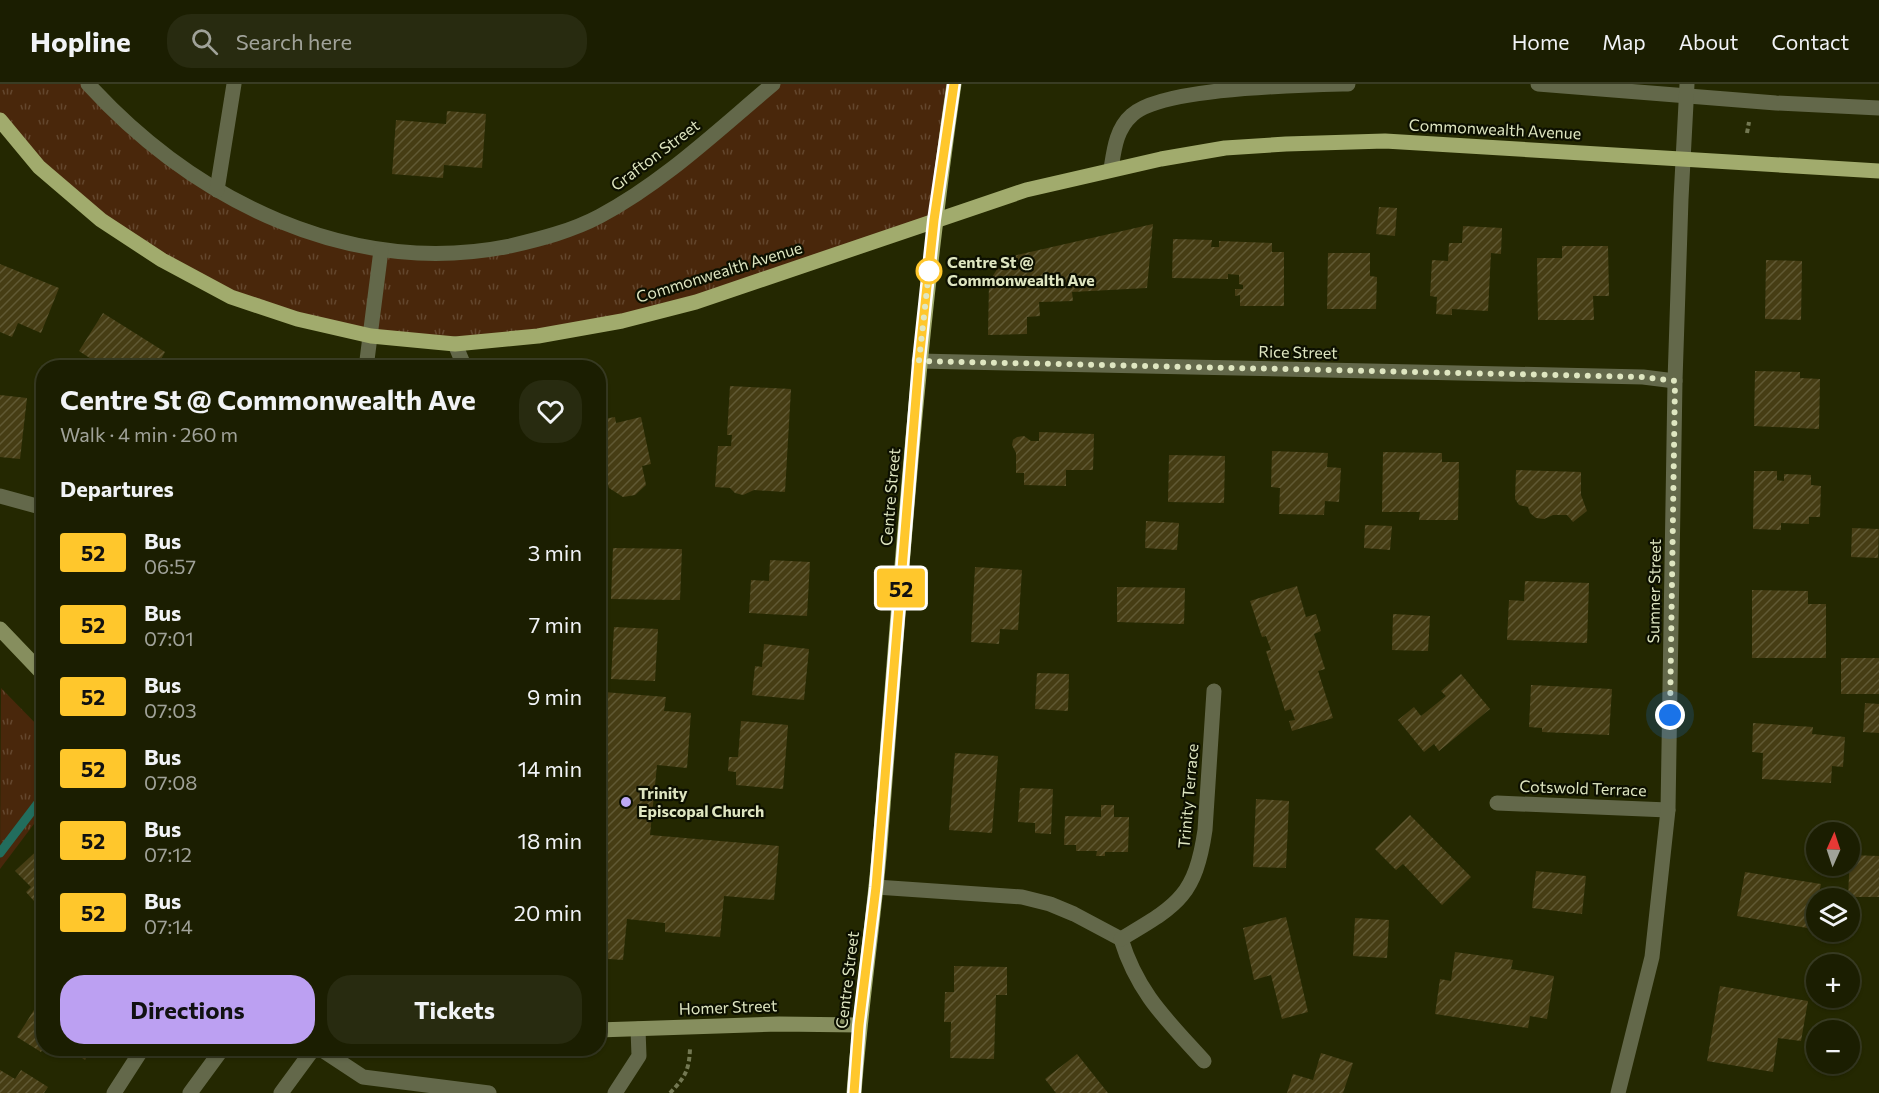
<!DOCTYPE html>
<meta charset="utf-8">
<style>
body{margin:0;font-family:Commissioner,sans-serif;background:#282b10;color:#f1f3f6;height:100vh;display:flex;flex-direction:column;font-size:22px;white-space:nowrap}
*{box-sizing:border-box;margin:0}
p{font-size:20px;color:#a0a299}
.icon{flex:none;width:33px;height:33px;fill:none;stroke:currentColor;stroke-width:2;stroke-linecap:round;stroke-linejoin:round}
.map{position:relative;flex:1;overflow:hidden}
.drawer{position:absolute;left:36px;top:276px;width:570px;height:696px;display:flex;flex-direction:column;background:#1b1e01;border-radius:24px;box-shadow:0 2px 4px #0004,0 0 0 2px #393c23}
.drawer>*{flex:none}
.badge{padding:0 12px;border-radius:4px;font-size:21px;line-height:39px}
.needle{width:39px;rotate:3deg}
.controls{position:absolute;left:1806px;top:738px;display:grid;gap:12px}
.controls a{display:grid;place-items:center;width:54px;height:54px;border-radius:50%;background:#1b1e01;box-shadow:0 2px 4px #0004,0 0 0 2px #393c23;font-size:30px}
.you{position:absolute;width:30px;height:30px;margin:-15px;border:4px solid #fff;border-radius:50%;background:#1a73e8;box-shadow:0 0 0 9px #1a73e833}
.map>.badge{position:absolute;translate:-50% -50%;box-shadow:0 0 0 3px #fff}
h2{padding:0 24px;font-size:22px;line-height:54px}
.round{display:grid;place-items:center;flex:none;width:63px;height:63px;border-radius:24px;background:#282b10}
.head{display:flex;align-items:center;justify-content:space-between;height:102px;padding:0 24px}
h1{font-size:28px;font-weight:700;line-height:45px}
.button{display:flex;gap:12px;margin-top:auto;padding:12px 24px}
.button a{flex:1;height:69px;border-radius:24px;background:#bca0f2;color:#111;font-size:24px;font-weight:700;line-height:69px;text-align:center}
.button a+a{background:#282b10;color:#f1f3f6}
ul{padding:0;list-style:none}
li{display:flex;align-items:center;gap:18px;height:72px;padding:0 24px}
li div{flex:1}
li b{display:block;font-size:22px}
li em{font-style:normal}
li .badge{min-width:66px;font-weight:700;text-align:center}
header{display:flex;align-items:center;gap:36px;box-sizing:border-box;height:84px;padding:0 30px;background:#1b1e01;border-bottom:2px solid #393c23}
header strong{font-size:28px}
nav{display:flex;gap:33px;margin-inline-start:auto;font-size:21px}
.search{width:420px;height:54px;background:#282b10;display:flex;align-items:center;gap:15px;box-sizing:border-box;padding:0 21px;border-radius:24px;color:#a0a299;font-size:22px}
.map>svg:first-child{display:block}
.park{fill:url(#park-tufts)}
.lines{fill:none;stroke-linecap:round;stroke-linejoin:round}
.stream{stroke:#226d5d;stroke-width:9}
.building{fill:url(#building-hatch)}
.path{stroke:#737852;stroke-width:4;stroke-dasharray:4.5 3;stroke-linecap:butt}
.lane{stroke:#63684a;stroke-width:15}
.street{stroke:#63684a;stroke-width:15}
.secondary{stroke:#868e5e;stroke-width:15}
.primary{stroke:#a1ab6d;stroke-width:15}
.line-casing{stroke:#fff;stroke-width:14}
.line{stroke:#ffc72c;stroke-width:9}
.walk{stroke:#dfe6c1;stroke-width:6;stroke-dasharray:0 10.8}
.stop-dot{fill:#fff;stroke:#ffc72c;stroke-width:3}
.poi-dot{fill:#bda9f5;stroke:#0d1000;stroke-width:2}
.labels{text-anchor:middle;stroke-width:4.5;stroke-linejoin:round;paint-order:stroke}
.street-label{font-size:16px;fill:#dfe6c1;stroke:#0d1000}
.stop-label{font-size:16px;font-weight:bold;fill:#dfe6c1;stroke:#0d1000;text-anchor:start}
.poi-label{font-size:16px;font-weight:bold;fill:#dfe6c1;stroke:#0d1000;text-anchor:start}
</style>
<header>
<strong>Hopline</strong>
<div class="search"><svg class="icon" aria-label="search" viewBox="0 0 24 24"><circle cx="10" cy="10" r="6"/><path d="M15 15l6 6"/></svg>Search here</div>
<nav><a>Home</a><a>Map</a><a>About</a><a>Contact</a></nav>
</header>
<div class="map">
<svg width="1879" height="1009" viewBox="0 0 1879 1009">
<defs>
<pattern id="park-tufts" width="24" height="20" patternUnits="userSpaceOnUse" patternTransform="scale(1.5)"><rect width="24" height="20" fill="#49270b"/><path d="M3 7l-1-3M5 7V3M7 7l1-3M15 17l-1-3M17 17v-4M19 17l1-3" fill="none" stroke="#63462d"/></pattern>
<pattern id="building-hatch" width="6" height="6" patternUnits="userSpaceOnUse" patternTransform="scale(1.5)"><rect width="6" height="6" fill="#463d14"/><path d="M-1 1l2-2M0 6l6-6M5 7l2-2" fill="none" stroke="#605934"/></pattern>
</defs>
<rect width="100%" height="100%" fill="#242801"/>
<g class="park">
<polygon points="0,0 88,0 217,106 319,151 455,170 599,133 773,0 954,0 934,136 696,218 455,260 371,252 231,213 101,136 0,36"/>
<polygon points="1,604 43,647 43,728 0,785"/>
</g>
<g class="lines">
<polyline class="stream" points="0,769 38,719"/>
</g>
<g class="building">
<polygon points="447,27 486,30 482,84 444,81 443,94 392,90 396,36 446,40"/>
<polygon points="1379,123 1397,124 1395,152 1376,150"/>
<polygon points="1153,140 1147,204 1072,208 1073,217 1039,218 1040,232 1027,233 1027,250 988,251 989,198 1001,179 1017,171"/>
<polygon points="1463,142 1502,144 1501,170 1491,169 1488,227 1452,225 1452,231 1436,230 1437,213 1430,212 1432,176 1448,177 1449,159 1462,159"/>
<polygon points="1173,155 1212,156 1211,163 1219,163 1219,157 1272,159 1272,168 1284,168 1284,222 1240,222 1240,211 1235,212 1235,205 1243,205 1243,201 1239,200 1239,191 1228,190 1228,195 1172,194"/>
<polygon points="1562,162 1608,162 1609,212 1593,212 1594,236 1538,236 1537,174 1562,174"/>
<polygon points="1328,169 1370,169 1370,192 1377,193 1376,225 1327,225"/>
<polygon points="1766,176 1802,177 1801,236 1765,235"/>
<polygon points="0,180 59,204 41,249 18,239 12,253 0,248"/>
<polygon points="103,229 165,268 156,284 105,284 79,267"/>
<polygon points="1755,287 1800,288 1800,294 1820,295 1819,345 1754,342"/>
<polygon points="730,302 791,305 785,408 754,406 743,411 735,409 730,404 715,403 718,362 731,362 732,351 727,351"/>
<polygon points="0,311 27,314 20,375 0,373"/>
<polygon points="615,333 616,339 641,333 651,380 642,382 646,401 635,411 623,413 609,404 605,390 598,392 598,336"/>
<polygon points="1039,348 1094,350 1093,386 1066,386 1066,402 1024,401 1024,389 1016,389 1016,369 1012,361 1013,356 1017,353 1024,352 1031,357 1039,357"/>
<polygon points="1272,367 1328,369 1327,383 1341,384 1339,418 1325,417 1324,431 1279,430 1280,404 1271,403"/>
<polygon points="1383,368 1442,369 1442,378 1459,378 1458,436 1419,436 1420,428 1382,428"/>
<polygon points="1169,371 1225,372 1224,419 1168,418"/>
<polygon points="1516,386 1581,388 1581,411 1587,427 1573,438 1567,431 1553,431 1544,435 1536,434 1530,429 1528,423 1519,421 1515,415"/>
<polygon points="1754,387 1777,387 1777,396 1784,397 1784,390 1811,391 1811,401 1821,402 1820,433 1809,433 1809,440 1781,439 1781,446 1753,445"/>
<polygon points="1146,437 1179,439 1177,466 1145,464"/>
<polygon points="1365,441 1392,442 1390,466 1364,464"/>
<polygon points="1852,444 1879,445 1878,474 1851,473"/>
<polygon points="613,464 682,465 680,516 611,515"/>
<polygon points="770,476 810,478 807,532 749,529 751,496 769,497"/>
<polygon points="975,483 1022,486 1018,546 1000,545 999,560 971,558"/>
<polygon points="1525,497 1589,499 1587,559 1507,556 1509,516 1524,517"/>
<polygon points="1297,502 1306,533 1316,530 1321,547 1314,550 1325,585 1318,587 1333,634 1292,647 1289,637 1295,636 1291,625 1285,627 1266,567 1271,566 1266,552 1262,553 1250,517"/>
<polygon points="1117,503 1185,504 1184,540 1117,538"/>
<polygon points="1752,506 1808,507 1808,520 1826,520 1826,574 1752,574"/>
<polygon points="1393,530 1430,532 1428,567 1392,566"/>
<polygon points="614,543 658,545 655,597 611,595"/>
<polygon points="764,560 809,565 804,616 752,611 755,582 762,583"/>
<rect x="1841" y="574" width="38" height="36"/>
<polygon points="1037,589 1069,590 1068,627 1035,625"/>
<polygon points="1461,590 1490,625 1439,667 1434,660 1424,668 1398,636 1414,623 1421,632 1446,612 1441,607"/>
<polygon points="1531,601 1612,605 1609,651 1542,648 1542,644 1529,643"/>
<polygon points="604,608 666,613 664,627 691,629 687,684 657,681 650,751 779,762 774,816 724,812 720,853 665,848 665,839 627,835 623,876 608,875 607,881 598,880 598,668"/>
<polygon points="1865,619 1879,620 1879,649 1863,648"/>
<polygon points="741,637 788,641 783,705 736,701 736,688 728,687 729,673 738,673"/>
<polygon points="1753,639 1813,643 1812,650 1845,653 1843,683 1832,682 1831,699 1762,695 1763,669 1752,668"/>
<polygon points="955,669 998,672 992,749 949,746"/>
<polygon points="1020,704 1053,705 1051,750 1035,749 1035,739 1018,738"/>
<polygon points="1256,715 1289,717 1286,784 1253,783"/>
<polygon points="1101,721 1114,721 1114,733 1129,733 1128,768 1105,768 1105,772 1096,772 1097,767 1076,767 1076,761 1064,761 1065,732 1101,733"/>
<polygon points="1410,731 1471,793 1442,821 1403,780 1396,786 1375,765"/>
<polygon points="44,760 44,824 42,826 26,808 31,803 15,787"/>
<polygon points="1850,771 1879,772 1879,813 1848,813"/>
<polygon points="1536,787 1586,792 1582,830 1532,824"/>
<polygon points="1745,788 1821,800 1818,814 1816,814 1813,845 1737,832"/>
<polygon points="1286,833 1308,928 1282,935 1271,891 1254,896 1243,844"/>
<polygon points="1355,834 1389,836 1387,874 1353,872"/>
<polygon points="1455,868 1513,876 1511,885 1554,892 1547,935 1530,932 1528,944 1435,930 1440,895 1451,897"/>
<polygon points="954,882 1007,883 1007,911 996,911 994,975 950,974 951,938 944,938 945,908 954,908"/>
<polygon points="1720,902 1808,917 1801,957 1778,954 1773,988 1707,977"/>
<polygon points="44,910 44,963 41,968 17,953"/>
<polygon points="67,964 91,964 85,976"/>
<polygon points="1321,969 1353,979 1343,1009 1287,1009 1293,990 1313,996"/>
<polygon points="1077,970 1108,1009 1056,1009 1045,995"/>
<polygon points="0,986 15,995 21,986 48,1003 44,1009 0,1009"/>
</g>
<g class="lines">
<g class="path">
<polyline points="1747,49 1749,38"/>
<path d="M670 1009C685 993 689 987 690 965"/>
</g>
<g class="lane">
<polyline points="319,964 363,993 489,1009"/>
<polyline points="190,1009 223,964"/>
<polyline points="281,1009 314,964"/>
<polyline points="615,1009 639,972 638,945"/>
</g>
<g class="street">
<path d="M88 0C195 117 350 194 510 162 540 155 572 147 600 132 664 98 718 46 773 0"/>
<polyline points="1538,0 1776,19 1879,24"/>
<path d="M1111 85C1114 66 1116 45 1132 31 1162 3 1303 1 1348 0"/>
<polyline points="217,106 234,0"/>
<polyline points="455,260 465,284"/>
<polyline points="919,277 1643,293 1675,297"/>
<polyline points="366,284 381,166"/>
<polyline points="0,412 44,424"/>
<polyline points="1497,719 1668,726"/>
<path d="M876 803 1022 813 1050 820 1074 830 1121 855C1138 910 1167 936 1204 977"/>
<path d="M1121 855C1176 822 1195 814 1205 746L1214 607"/>
<polyline points="114,1009 143,964"/>
<polyline points="1618,1009 1652,873 1668,726 1675,297 1681,115 1687,0"/>
</g>
<g class="secondary">
<polyline points="0,545 44,591"/>
<polyline points="598,946 779,940 859,941"/>
</g>
<g class="primary">
<polyline points="0,36 39,83 101,136 162,176 231,213 297,235 371,252 455,260 538,252 622,237 696,218 1026,106 1161,75 1225,64 1286,60 1385,57 1879,87"/>
<path d="M854 1009C860 926 873 844 880 761 900 507 917 252 954 0"/>
</g>
</g>
<g class="lines">
<g class="line-casing">
<polyline id="line" points="854,1009 859,941 876,803 919,277 934,136 954,0"/>
</g>
<use href="#line" class="line"/>
<polyline class="walk" points="929,187 930,178 919,277 1643,293 1675,297 1670,631"/>
</g>
<circle class="stop-dot" cx="929" cy="187" r="12"/>
<circle class="poi-dot" cx="626" cy="718" r="6"/>
<g class="labels">
<g class="street-label">
<text transform="translate(1495 45) rotate(3)" y="6">Commonwealth Avenue</text>
<text transform="translate(655 71) rotate(-37)" y="6">Grafton Street</text>
<text transform="translate(719 188) rotate(-17)" y="6">Commonwealth Avenue</text>
<text transform="translate(1298 268) rotate(1)" y="6">Rice Street</text>
<text transform="translate(890 413) rotate(-85)" y="6">Centre Street</text>
<text transform="translate(1654 507) rotate(-89)" y="6">Sumner Street</text>
<text transform="translate(1583 704) rotate(2)" y="6">Cotswold Terrace</text>
<text transform="translate(1188 712) rotate(-85)" y="6">Trinity Terrace</text>
<text transform="translate(847 896) rotate(-83)" y="6">Centre Street</text>
<text transform="translate(728 923) rotate(-2)" y="6">Homer Street</text>
</g>
<g class="stop-label">
<text x="947" y="184">Centre St @<tspan x="947" dy="18">Commonwealth Ave</tspan></text>
</g>
<g class="poi-label">
<text x="638" y="715">Trinity<tspan x="638" dy="18">Episcopal Church</tspan></text>
</g>
</g>
</svg>
<div class="controls">
<a><svg class="needle" viewBox="-14 -14 28 28"><path d="M0-13l5 13h-10z" fill="#e53935"/><path d="M0 13l5-13h-10z" fill="#a0a299"/></svg></a>
<a><svg class="icon" aria-label="layers" viewBox="0 0 24 24"><path d="M12 4l9 5-9 5-9-5zM3 14l9 5 9-5"/></svg></a>
<a>+</a>
<a>−</a>
</div>
<div class="you" style="left:1670px;top:631px"></div>
<b class="badge" style="left:901px;top:504px;background:#ffc72c;color:#111">52</b>
<section class="drawer">
<div class="head"><div><h1>Centre St @ Commonwealth Ave</h1><p>Walk · 4 min · 260 m</p></div><a class="round"><svg class="icon" aria-label="heart" viewBox="0 0 24 24"><path d="M12 20l-8-8c-3-5 5-10 8-4 3-6 11-1 8 4z"/></svg></a></div>
<h2>Departures</h2>
<ul>
<li><span class="badge" style="background:#ffc72c;color:#111">52</span><div><b>Bus</b><p>06:57</p></div><em>3 min</em></li>
<li><span class="badge" style="background:#ffc72c;color:#111">52</span><div><b>Bus</b><p>07:01</p></div><em>7 min</em></li>
<li><span class="badge" style="background:#ffc72c;color:#111">52</span><div><b>Bus</b><p>07:03</p></div><em>9 min</em></li>
<li><span class="badge" style="background:#ffc72c;color:#111">52</span><div><b>Bus</b><p>07:08</p></div><em>14 min</em></li>
<li><span class="badge" style="background:#ffc72c;color:#111">52</span><div><b>Bus</b><p>07:12</p></div><em>18 min</em></li>
<li><span class="badge" style="background:#ffc72c;color:#111">52</span><div><b>Bus</b><p>07:14</p></div><em>20 min</em></li>
</ul>
<div class="button"><a>Directions</a><a>Tickets</a></div>
</section>
</div>
